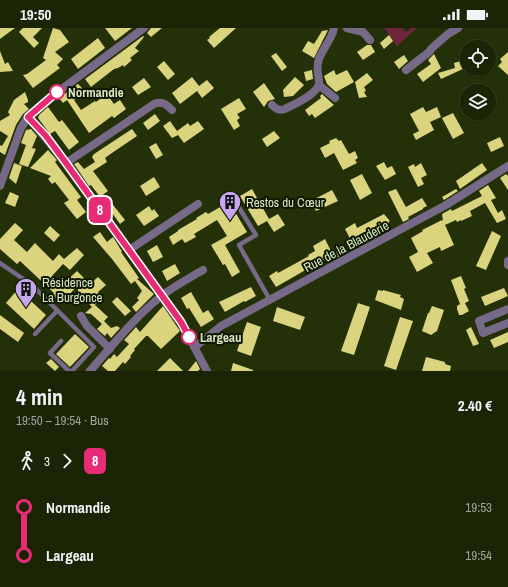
<!DOCTYPE html>
<html lang="fr">
<meta charset="utf-8">
<style>
body{margin:0;font-family:"Archivo Narrow",sans-serif;background:#242c0f;color:#f1f3f6;height:100vh;display:flex;flex-direction:column;font-size:15px;white-space:nowrap}
*{box-sizing:border-box;margin:0}
p{font-size:13px;color:#a0a49a}
.icon{flex:none;width:22px;height:22px;fill:none;stroke:currentColor;stroke-width:2;stroke-linecap:round;stroke-linejoin:round}
.map{position:relative;height:343px;overflow:hidden}
.drawer{display:flex;flex-direction:column;background:#1b2405;flex:1}
.drawer>*{flex:none}
.badge{padding:0 8px;border-radius:6px;font-size:14px;line-height:26px}
.buttons{position:absolute;left:460px;top:12px;display:grid;gap:8px}
.buttons a{display:grid;place-items:center;width:36px;height:36px;border-radius:50%;background:#1b2405;box-shadow:0 1px 3px #0004,0 0 0 1px #394127;font-size:20px}
.map>.badge{position:absolute;translate:-50% -50%;box-shadow:0 0 0 2px #fff}
.legs{display:flex;align-items:center;gap:6px;height:44px;padding:0 16px;font-size:13px}
.legs p{margin-inline-start:auto}
.summary{display:flex;align-items:center;justify-content:space-between;height:68px;padding:0 16px}
h1{font-size:22px;font-weight:700;line-height:30px}
ul{padding:0 16px;list-style:none}
li{display:flex;align-items:center;gap:14px;height:48px;font-size:15px}
li i{display:grid;place-items:center;width:6px;height:100%;margin:0 5px;background:currentColor}
li i::after{content:'';width:10px;height:10px;margin:-5px;border:3px solid;border-radius:50%;background:#1b2405}
li p{margin-inline-start:auto}
li:first-child i{background:linear-gradient(#0000 50%,currentColor 0)}
li:last-child i{background:linear-gradient(currentColor 50%,#0000 0)}
.status{display:flex;justify-content:space-between;align-items:center;height:28px;padding:0 20px;background:#1b2405;direction:ltr}
.status svg{height:11px;fill:currentColor}
.map>svg:first-child{display:block}
.green{fill:#6d253b}
.building{fill:#dbd47f}
.lines{fill:none;stroke-linecap:round;stroke-linejoin:round}
.service{stroke:#776a88;stroke-width:4.5}
.minor{stroke:#776a88;stroke-width:8}
.tertiary{stroke:#776a88;stroke-width:8}
.line-1-casing{stroke:#fff;stroke-width:9}
.line-1{stroke:#e72b75;stroke-width:6}
.stop-1-dot{fill:#fff;stroke:#e72b75;stroke-width:2}
.labels{text-anchor:middle;stroke-width:4;stroke-linejoin:round;paint-order:stroke}
.stop-label{font-size:13px;font-weight:bold;fill:#d8e6c0;stroke:#0e1700;text-anchor:start}
.poi-label{font-size:13px;fill:#d8e6c0;stroke:#0e1700;text-anchor:start}
.street-label{font-size:13px;fill:#d8e6c0;stroke:#0e1700}
</style>
<div class="status"><b>19:50</b><svg viewBox="0 0 49 12"><path d="M0 12V9h3v3zM5 12V6h3v6zM10 12V3h3v9zM15 12V0h3v12zM26 1h20v11H26zM47 4h2v5h-2z"/></svg></div>
<div class="map">
<svg width="508" height="343" viewBox="0 0 508 343">
<rect width="100%" height="100%" fill="#243007"/>
<polygon class="green" points="384,0 403,0 406,4 411,0 417,0 397,18"/>
<g class="building">
<polygon points="0,0 15,0 0,11"/>
<polygon points="23,0 42,0 33,9 39,15 34,20 19,4"/>
<polygon points="53,0 60,2 69,14 55,24 63,31 57,37 60,40 33,60 23,47 27,46 46,32 43,30"/>
<polygon points="105,0 132,0 115,13"/>
<polygon points="151,0 162,0 151,9 147,5"/>
<polygon points="220,0 236,0 214,20 207,12 210,10 209,9"/>
<polygon points="328,2 314,30 302,23 308,13 314,16 322,3"/>
<polygon points="389,7 393,13 384,21 380,15"/>
<polygon points="143,8 144,9 135,20 139,23 130,30 132,32 124,39 123,37 118,40 114,41 91,59 85,51"/>
<polygon points="98,10 105,20 78,41 71,31"/>
<polygon points="367,17 371,17 375,24 363,32 357,24"/>
<polygon points="0,23 5,36 8,34 13,43 0,44"/>
<polygon points="508,24 508,47 498,38 502,34 500,31"/>
<polygon points="276,25 287,39 282,43 271,28"/>
<polygon points="434,26 441,40 423,54 417,46 431,36 428,32"/>
<polygon points="404,27 408,33 399,41 394,34"/>
<polygon points="164,33 175,46 168,52 157,39"/>
<polygon points="461,33 465,40 441,51 438,45 455,40 454,35"/>
<polygon points="312,42 313,51 306,53 304,44"/>
<polygon points="334,42 336,47 347,42 354,54 336,64 327,56 324,48"/>
<polygon points="367,45 373,52 364,59 366,63 364,64 367,69 359,70 355,54"/>
<polygon points="192,49 199,58 207,52 214,60 202,70 197,63 180,76 172,65"/>
<polygon points="295,49 304,57 293,68 284,69 283,62"/>
<polygon points="144,50 151,59 138,67 132,59"/>
<polygon points="264,55 275,71 268,73 264,79 253,64"/>
<polygon points="78,56 85,63 74,72 81,82 95,73 96,74 100,71 99,70 106,65 114,76 120,72 126,81 114,90 112,88 89,105 67,72 63,75 59,70"/>
<polygon points="25,64 28,72 28,74 24,76 29,81 23,86 16,97 5,127 0,124 0,117 2,118 8,108 0,103 0,93 10,87 8,84 14,72"/>
<polygon points="322,66 334,77 315,90 312,86 309,88 305,82 321,70 320,68"/>
<polygon points="239,70 246,81 237,86 240,90 237,92 240,98 234,102 221,81"/>
<polygon points="48,79 59,94 62,92 79,114 69,122 55,103 50,106 38,90 39,87"/>
<polygon points="423,79 426,84 437,79 441,89 430,94 434,102 416,112 413,106 419,103 410,86"/>
<polygon points="453,85 464,105 453,111 442,90"/>
<polygon points="155,86 160,93 148,102 143,95"/>
<polygon points="170,93 177,103 188,95 190,98 198,93 204,101 184,115 178,107 172,110 163,98"/>
<polygon points="31,101 37,108 32,120 36,121 28,139 19,136 26,117 21,115 26,102"/>
<polygon points="132,101 137,108 109,127 105,130 107,134 93,143 108,163 100,169 91,157 89,158 74,136 78,134 84,141 95,134 92,129 94,126"/>
<polygon points="274,103 280,110 267,119 262,111"/>
<polygon points="500,109 504,118 491,124 487,115"/>
<polygon points="336,110 339,113 341,112 349,126 355,123 358,130 355,132 357,135 343,142 334,125 325,130 320,120 330,115 329,113"/>
<polygon points="156,115 163,127 156,131 149,119"/>
<polygon points="48,122 57,132 55,134 81,169 77,172 86,184 77,191 64,175 69,172 55,154 52,156 48,151 51,148 30,140"/>
<polygon points="384,134 387,140 392,138 396,146 385,152 376,138"/>
<polygon points="14,135 22,138 16,156 9,150"/>
<polygon points="421,135 427,147 421,150 424,156 418,159 408,139 414,136 415,139"/>
<polygon points="482,135 487,142 460,161 456,153"/>
<polygon points="362,146 372,165 360,172 350,152"/>
<polygon points="506,146 508,148 508,162 500,150"/>
<polygon points="154,149 160,159 146,168 140,158"/>
<polygon points="488,157 496,170 491,172 498,185 502,182 506,191 497,195 485,175 470,183 472,188 461,193 461,192 457,194 456,192 445,197 454,217 441,223 440,219 427,225 433,235 417,244 409,229 418,224 411,210 423,203 422,202 442,192 443,193 442,186 451,181 452,183 482,168 479,163"/>
<polygon points="252,161 269,191 278,186 285,197 274,204 267,193 258,198 240,168"/>
<polygon points="396,161 406,179 422,170 427,178 423,180 423,181 408,189 409,191 403,194 388,164"/>
<polygon points="456,161 458,163 444,172 442,169"/>
<polygon points="332,162 338,173 316,183 311,173"/>
<polygon points="10,164 19,168 15,179 5,175"/>
<polygon points="106,168 125,192 120,196 102,171"/>
<polygon points="229,174 247,204 225,217 240,244 232,249 225,236 223,237 211,217 227,208 217,192 194,206 196,209 185,215 182,211 173,217 169,209 178,203 178,202 197,191 196,190 206,184 208,186"/>
<polygon points="149,178 152,183 154,181 159,188 144,198 136,187"/>
<polygon points="384,186 390,193 389,193 389,195 362,209 365,214 355,220 345,201 355,195 357,200"/>
<polygon points="15,195 23,202 14,212 27,224 35,215 53,233 59,226 64,231 77,220 84,227 70,242 63,236 52,248 62,257 77,243 90,256 98,249 106,257 98,264 102,269 93,279 95,277 108,289 104,293 111,300 117,298 120,300 111,310 107,305 105,308 98,302 97,301 102,296 91,286 85,285 92,279 83,269 78,269 78,257 67,269 50,270 54,265 20,233 17,236 0,221 0,211"/>
<polygon points="50,198 60,207 54,214 44,205"/>
<polygon points="492,203 501,208 486,242 476,238"/>
<polygon points="100,204 107,214 113,209 120,220 118,218 122,223 121,224 139,250 137,251 154,266 136,284 132,279 139,272 137,270 142,263 135,253 131,256 112,231 93,209"/>
<polygon points="325,211 332,225 343,221 345,225 329,234 327,231 310,241 309,240 276,259 269,248 277,243 278,245 309,228 308,227 315,223 313,218"/>
<polygon points="157,217 163,229 153,234 147,223"/>
<polygon points="175,236 180,245 167,253 162,243"/>
<polygon points="461,248 466,260 464,261 469,273 465,275 469,283 462,287 459,287 457,281 457,278 460,276 451,252"/>
<polygon points="251,259 256,268 245,274 244,273 225,284 219,274"/>
<polygon points="504,260 508,268 485,278 481,269"/>
<polygon points="18,261 46,287 34,301 6,275"/>
<polygon points="378,262 383,263 383,262 401,267 400,269 404,271 401,282 375,272"/>
<polygon points="191,264 203,285 208,282 214,291 201,299 189,280 187,281 181,270"/>
<polygon points="117,269 131,283 125,288 112,274"/>
<polygon points="358,275 370,279 354,327 341,323"/>
<polygon points="163,278 180,303 161,321 148,308 146,308 134,321 135,322 130,328 131,329 125,336 123,334 115,343 108,343 102,338 109,330 110,331 114,326 117,329 129,316 124,312 127,309 136,299 140,304"/>
<polygon points="432,278 444,282 437,303 431,307 422,303 428,285 429,285"/>
<polygon points="277,279 305,289 300,302 273,293"/>
<polygon points="0,287 24,305 18,314 0,301"/>
<polygon points="400,289 413,293 396,342 384,338"/>
<polygon points="247,294 261,299 251,328 237,323"/>
<polygon points="471,299 479,316 473,318 466,302"/>
<polygon points="508,304 508,314 494,320 490,312"/>
<polygon points="75,306 89,319 70,339 56,326"/>
<polygon points="426,329 445,334 445,336 451,338 450,343 422,343"/>
<polygon points="170,330 183,343 157,343"/>
<polygon points="51,331 59,339 55,343 46,335"/>
<polygon points="196,333 200,341 198,343 188,343"/>
<polygon points="233,335 253,342 253,343 231,343"/>
</g>
<g class="lines">
<g class="service">
<polyline points="230,165 256,207 239,217 270,272"/>
<polyline points="0,235 32,257 94,319 72,343"/>
<polyline points="35,306 57,283"/>
<polyline points="61,313 50,325 69,343"/>
</g>
<g class="minor">
<polyline points="347,0 363,4 370,12"/>
<polyline points="406,42 429,24 432,20 448,6 458,0"/>
<polyline points="319,57 335,70"/>
<path d="M272 77C276 81 279 83 285 81 295 76 321 65 319 53 318 45 316 39 319 31 323 20 332 11 334 0"/>
<path d="M66 135 154 76C163 73 166 76 172 82"/>
<polyline points="129,222 198,176"/>
<polyline points="508,233 508,237"/>
<polyline points="508,281 479,293 483,305 508,295"/>
<polyline points="81,288 87,298 110,321"/>
<polyline points="195,319 221,298 446,177 508,138"/>
<path d="M90 343C112 318 133 291 159 270 172 259 188 251 203 242"/>
</g>
<g class="tertiary">
<polyline points="28,89 66,135 181,294 207,343"/>
<polyline points="0,158 21,100 28,89 55,66 144,0"/>
</g>
</g>
<g class="lines">
<g class="line-1-casing">
<polyline id="line-1" points="57,64 28,89 46,108 66,135 181,294 189,309"/>
</g>
<use href="#line-1" class="line-1"/>
</g>
<defs>
<g id="building-pin" transform="scale(1.15)"><path d="M0 17L-7.5 6A9.5 9.5 0 1 1 7.5 6Z" fill="#c7a6f0" stroke="#0e1700"/><path d="M-4-6H4V6H1V3H-1V6H-4ZM-2.5-4.3h1.7v1.8h-1.7ZM.8-4.3h1.7v1.8H.8ZM-2.5-1h1.7V.8h-1.7ZM.8-1h1.7V.8H.8Z" fill="#111"/></g>
</defs>
<g fill-rule="evenodd">
<use href="#building-pin" x="230" y="174"/>
<use href="#building-pin" x="26" y="261"/>
</g>
<g class="stop-1-dot">
<circle cx="57" cy="64" r="7"/>
<circle cx="189" cy="309" r="7"/>
</g>
<g class="labels">
<g class="stop-label">
<text x="68" y="69">Normandie</text>
<text x="200" y="314">Largeau</text>
</g>
<g class="poi-label">
<text x="246" y="179">Restos du Cœur</text>
<text x="42" y="259">Résidence<tspan x="42" dy="15">La Burgonce</tspan></text>
</g>
<g class="street-label">
<text transform="translate(346 218) rotate(-28)" y="5">Rue de la Blauderie</text>
</g>
</g>
</svg>
<div class="buttons">
<a><svg class="icon" aria-label="locate" viewBox="0 0 24 24"><circle cx="12" cy="12" r="6"/><path d="M12 2v4M12 18v4M2 12h4M18 12h4"/></svg></a>
<a><svg class="icon" aria-label="layers" viewBox="0 0 24 24"><path d="M12 4l9 5-9 5-9-5zM3 14l9 5 9-5"/></svg></a>
</div>
<b class="badge" style="left:100px;top:182px;background:#e72b75;color:#fff">8</b>
</div>
<section class="drawer">
<div class="summary"><div><h1>4 min</h1><p>19:50 – 19:54 · Bus</p></div><b>2.40 €</b></div>
<div class="legs"><svg class="icon" aria-label="walk" viewBox="0 0 24 24"><circle cx="13" cy="4" r="2"/><path d="M13 8l-2 6 4 7M11 14l-3 7M7 12l3-4h3l4 4"/></svg>3<svg class="icon" aria-label="forward" viewBox="0 0 24 24"><path d="M9 5l7 7-7 7"/></svg><b class="badge" style="background:#e72b75;color:#fff">8</b></div>
<ul>
<li><i style="color:#e72b75"></i><b>Normandie</b><p>19:53</p></li>
<li><i style="color:#e72b75"></i><b>Largeau</b><p>19:54</p></li>
</ul>
</section>
